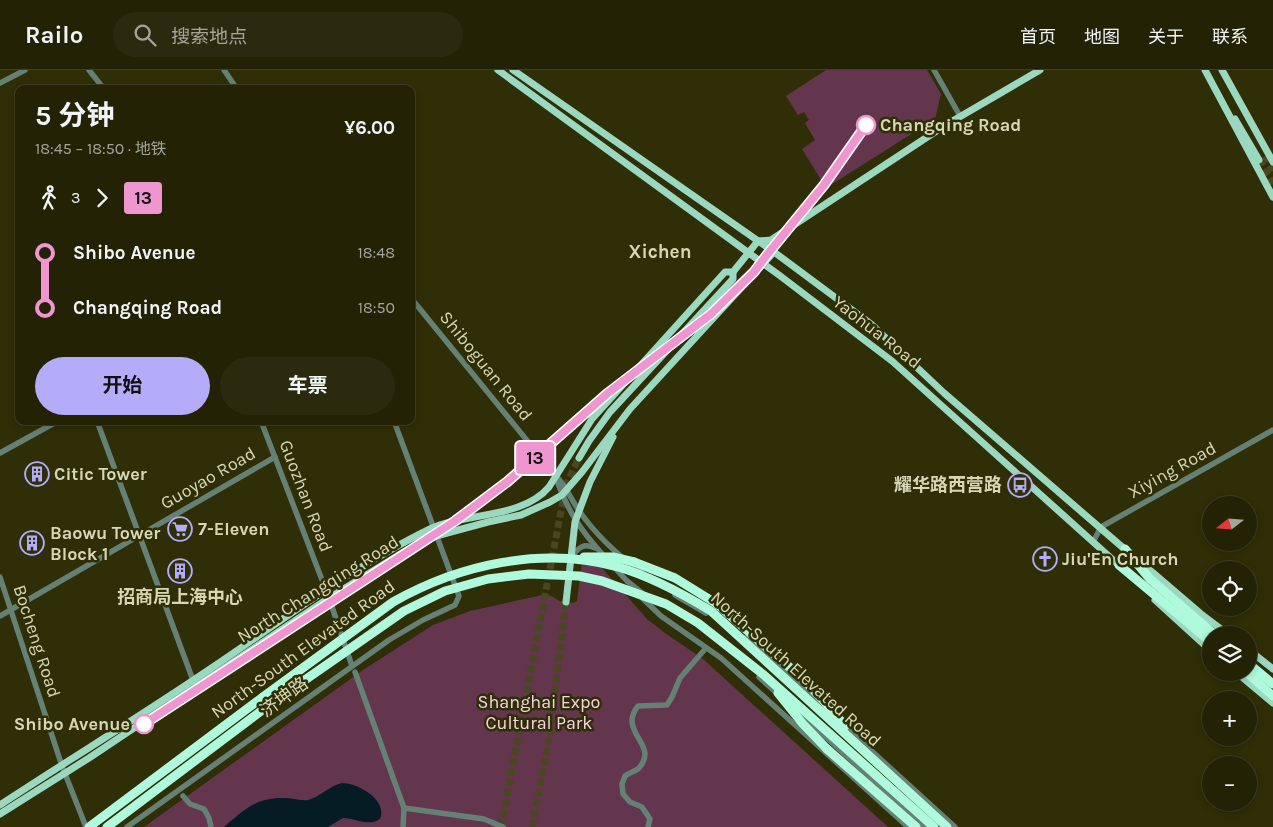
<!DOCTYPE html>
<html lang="zh">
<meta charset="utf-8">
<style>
body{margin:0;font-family:Karla,"Noto Sans SC",sans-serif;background:#2b2a0f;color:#f1f3f6;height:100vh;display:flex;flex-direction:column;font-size:19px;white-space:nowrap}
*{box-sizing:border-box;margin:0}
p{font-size:16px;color:#a3a49a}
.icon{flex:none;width:28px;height:28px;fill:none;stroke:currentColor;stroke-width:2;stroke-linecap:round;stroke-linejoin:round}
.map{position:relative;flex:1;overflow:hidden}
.sheet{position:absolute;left:15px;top:15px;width:400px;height:340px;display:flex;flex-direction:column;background:#232205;border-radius:10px;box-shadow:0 2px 8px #0003,0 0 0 1px #403f27}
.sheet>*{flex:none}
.badge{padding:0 10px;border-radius:4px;font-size:18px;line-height:32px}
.needle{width:32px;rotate:253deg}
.controls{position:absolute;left:1202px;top:426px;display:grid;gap:10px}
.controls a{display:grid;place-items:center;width:55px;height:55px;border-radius:50%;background:#232205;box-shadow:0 2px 8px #0003,0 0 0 1px #403f27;font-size:25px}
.map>.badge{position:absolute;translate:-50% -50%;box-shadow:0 0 0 2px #fff}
.legs{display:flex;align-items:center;gap:8px;height:55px;padding:0 20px;font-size:16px}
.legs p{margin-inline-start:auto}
.head{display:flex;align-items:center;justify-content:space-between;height:85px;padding:0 20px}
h1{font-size:28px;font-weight:700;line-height:38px}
.cta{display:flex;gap:10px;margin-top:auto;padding:10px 20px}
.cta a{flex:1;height:58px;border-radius:30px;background:#b4acf9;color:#111;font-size:20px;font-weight:700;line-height:58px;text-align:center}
.cta a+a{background:#2b2a0f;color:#f1f3f6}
ul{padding:0 20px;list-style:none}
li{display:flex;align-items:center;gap:18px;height:55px;font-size:19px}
li i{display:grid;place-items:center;width:8px;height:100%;margin:0 6px;background:currentColor}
li i::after{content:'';width:12px;height:12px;margin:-6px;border:4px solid;border-radius:50%;background:#232205}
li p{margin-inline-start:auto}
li:first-child i{background:linear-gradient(#0000 50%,currentColor 0)}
li:last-child i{background:linear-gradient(currentColor 50%,#0000 0)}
header{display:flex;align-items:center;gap:30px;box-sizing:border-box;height:70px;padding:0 25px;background:#232205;border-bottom:1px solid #403f27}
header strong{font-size:24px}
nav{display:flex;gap:28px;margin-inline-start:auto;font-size:18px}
.search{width:350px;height:45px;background:#2b2a0f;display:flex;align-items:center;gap:12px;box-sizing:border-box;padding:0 18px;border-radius:28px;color:#a3a49a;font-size:19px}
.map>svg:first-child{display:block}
.green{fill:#64364e}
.water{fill:#051c25}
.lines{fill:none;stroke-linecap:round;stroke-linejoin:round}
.major-tunnel{stroke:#484721;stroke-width:7;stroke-dasharray:7 3.5;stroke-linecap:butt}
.minor{stroke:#658176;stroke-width:5.5}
.major{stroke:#9ad8bf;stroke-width:7}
.highway{stroke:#affadd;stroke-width:9}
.highway-bridge{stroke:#affadd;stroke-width:9}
.line-1-casing{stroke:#fff;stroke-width:11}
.line-1{stroke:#ef95cf;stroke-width:8}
.stop-1-dot{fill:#fff;stroke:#ef95cf;stroke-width:2.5}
.labels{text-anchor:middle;stroke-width:5;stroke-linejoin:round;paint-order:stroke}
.stop-label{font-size:18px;font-weight:bold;fill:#d7d7b5;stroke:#2f2e07;text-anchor:start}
.street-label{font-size:18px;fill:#d7d7b5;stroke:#2f2e07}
.poi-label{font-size:18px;font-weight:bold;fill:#d7d7b5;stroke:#2f2e07;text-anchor:start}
.park-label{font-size:18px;fill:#f7d3e4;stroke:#2f2e07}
.neighbourhood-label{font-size:19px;font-weight:bold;fill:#d7d7b5;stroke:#2f2e07}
</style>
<header>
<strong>Railo</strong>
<div class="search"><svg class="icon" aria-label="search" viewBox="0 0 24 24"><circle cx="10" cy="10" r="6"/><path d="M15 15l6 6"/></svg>搜索地点</div>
<nav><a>首页</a><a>地图</a><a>关于</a><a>联系</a></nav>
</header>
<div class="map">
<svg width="1273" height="757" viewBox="0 0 1273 757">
<rect width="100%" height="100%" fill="#2f2e07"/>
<g class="green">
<polygon points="826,0 927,0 941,24 935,49 826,118 802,79 815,70 805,53 809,50 804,42 798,45 786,26"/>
<polygon points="588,482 647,549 665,563 703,589 888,757 144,757 363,600 433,555 470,541 547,524 560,531 573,533 577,531 583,485"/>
</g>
<path class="water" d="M342 713C358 713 388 730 380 749 369 757 355 748 343 748L328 757H224C244 740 256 727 285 728 292 728 300 731 308 730 320 727 329 716 342 713Z"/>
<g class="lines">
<g class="major-tunnel">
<polyline points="1265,86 1273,101"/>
<polyline points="1259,90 1273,115"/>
<polyline points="501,757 566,415 579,388"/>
<polyline points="532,757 548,675 566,532"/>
</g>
<g class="minor">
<polyline points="89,0 104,19"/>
<polyline points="224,0 237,19"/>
<polyline points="934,0 960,46"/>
<polyline points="0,13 25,0"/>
<path d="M411 228 556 406C567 417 571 430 580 442 596 465 619 486 642 503"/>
<polyline points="97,351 194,613"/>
<polyline points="261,351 329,528 352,596"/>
<polyline points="0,383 58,351"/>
<path d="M556 408C568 442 581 461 605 487"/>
<polyline points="1093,472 1101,457 1273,360"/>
<path d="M572 486C579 477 584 473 595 478"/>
<polyline points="614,497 627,511 642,523"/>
<polyline points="0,507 62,696 86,757"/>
<polyline points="675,525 706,543"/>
<polyline points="641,527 661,546 721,588 908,757"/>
<polyline points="0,546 275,387"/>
<polyline points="745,568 778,594 824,637"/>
<polyline points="355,602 404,738 403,757"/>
<polyline points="759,607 780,626"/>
<polyline points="796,640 925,757"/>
<polyline points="842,654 955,757"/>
<polyline points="183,726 190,734 204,739 209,748 211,757"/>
<polyline points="404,738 484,749 503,757"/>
<polyline points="127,757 389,570 423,550 455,535 459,526 394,351"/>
<path d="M648 757 650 749 642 737 630 732 623 724 622 714 625 706C629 703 636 701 639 698 660 675 617 662 638 636L667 635 672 627 680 608 706 578"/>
</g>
<g class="major">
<polyline points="498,0 779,205 892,291 1122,498"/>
<polyline points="513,0 774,182 871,254 944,323 1128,482"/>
<polyline points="1205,0 1273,127"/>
<polyline points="1222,0 1273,92"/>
<polyline points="1235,49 1259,90"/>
<polyline points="579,388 589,371 610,342 733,209 733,202"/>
<polyline points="1138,490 1201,544 1229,565"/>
<polyline points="1155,530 1211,581"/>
<polyline points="566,532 575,452 590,412 613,367"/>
<polyline points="1249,580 1273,599"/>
<polyline points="1236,602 1273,633"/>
<path d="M0 735C70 689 141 646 210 599 280 552 354 496 430 459 466 442 522 449 549 417L592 349 725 202H733L758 171 771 170 944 56 1040 0"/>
<polyline points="0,744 89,688 329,528 407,480 436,466 488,452 521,445 550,432 562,425 582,402 630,339 774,182"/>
</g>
<g class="highway">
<polyline points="1125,479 1150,509 1215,565"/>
<polyline points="634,492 675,508 717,534 802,608 823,630 845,656"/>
<polyline points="1119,495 1211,572"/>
<polyline points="1249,594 1273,614"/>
<polyline points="1246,602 1273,626"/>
<polyline points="827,679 916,757"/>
<polyline points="89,757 263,627"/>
<polyline points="107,757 269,635"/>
</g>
<g class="highway-bridge">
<polyline points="584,487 613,487 634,492"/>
<polyline points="778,623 803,654 827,679"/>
<path d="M263 627 393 532C460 494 543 476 618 497 650 506 683 524 711 541L947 757"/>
<polyline points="269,635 404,541 445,521 488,509 529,504 579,506 602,511 666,534 698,553 764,605 934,757"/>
</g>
</g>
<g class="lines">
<g class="line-1-casing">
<polyline id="line-1" points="144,654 455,451 507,412 608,323 711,244 754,202 766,186 824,115 866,55"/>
</g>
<use href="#line-1" class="line-1"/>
</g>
<defs>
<g id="building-ring" transform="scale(1.25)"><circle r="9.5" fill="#2f2e07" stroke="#b4acf9" stroke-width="1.5"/><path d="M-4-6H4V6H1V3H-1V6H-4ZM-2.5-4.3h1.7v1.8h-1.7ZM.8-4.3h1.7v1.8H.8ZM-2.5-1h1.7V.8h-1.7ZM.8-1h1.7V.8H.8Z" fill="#b4acf9"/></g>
<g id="bus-ring" transform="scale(1.25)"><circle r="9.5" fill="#2f2e07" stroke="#b4acf9" stroke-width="1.5"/><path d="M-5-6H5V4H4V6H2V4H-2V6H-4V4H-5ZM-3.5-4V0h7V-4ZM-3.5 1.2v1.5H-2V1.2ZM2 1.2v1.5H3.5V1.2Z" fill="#b4acf9"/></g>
<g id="supermarket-ring" transform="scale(1.25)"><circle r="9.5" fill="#2f2e07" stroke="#b4acf9" stroke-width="1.5"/><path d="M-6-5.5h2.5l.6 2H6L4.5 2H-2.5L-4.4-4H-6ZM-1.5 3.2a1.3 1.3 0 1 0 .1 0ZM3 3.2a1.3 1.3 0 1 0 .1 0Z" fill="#b4acf9"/></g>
<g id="church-ring" transform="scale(1.25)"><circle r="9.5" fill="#2f2e07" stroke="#b4acf9" stroke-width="1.5"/><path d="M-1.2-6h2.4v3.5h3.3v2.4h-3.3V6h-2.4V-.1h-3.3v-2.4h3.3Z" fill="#b4acf9"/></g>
</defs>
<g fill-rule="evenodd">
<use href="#building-ring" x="37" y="404"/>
<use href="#bus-ring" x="1020" y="415"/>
<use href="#supermarket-ring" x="180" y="459"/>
<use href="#building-ring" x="32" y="473"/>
<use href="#church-ring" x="1045" y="489"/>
<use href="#building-ring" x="180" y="501"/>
</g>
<g class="stop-1-dot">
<circle cx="866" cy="55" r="9"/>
<circle cx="144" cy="654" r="9"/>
</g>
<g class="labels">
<g class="stop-label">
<text x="880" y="61">Changqing Road</text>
<text x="130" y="660" text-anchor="end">Shibo Avenue</text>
</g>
<g class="street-label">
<text transform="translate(877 262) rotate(38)" y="6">Yaohua Road</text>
<text transform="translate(486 296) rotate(51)" y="6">Shiboguan Road</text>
<text transform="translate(1172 400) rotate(-29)" y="6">Xiying Road</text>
<text transform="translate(208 408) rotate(-30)" y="6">Guoyao Road</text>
<text transform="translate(306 426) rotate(69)" y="6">Guozhan Road</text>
<text transform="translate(318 519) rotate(-32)" y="6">North Changqing Road</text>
<text transform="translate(37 571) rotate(72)" y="6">Bocheng Road</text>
<text transform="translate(303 579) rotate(-36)" y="6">North-South Elevated Road</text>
<text transform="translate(796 599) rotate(42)" y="6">North-South Elevated Road</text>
<text transform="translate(284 627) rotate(-36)" y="6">济坤路</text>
</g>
<g class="poi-label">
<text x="54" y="410">Citic Tower</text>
<text x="1002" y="421" text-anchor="end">耀华路西营路</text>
<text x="198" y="465">7-Eleven</text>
<text x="50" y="469">Baowu Tower<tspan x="50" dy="21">Block 1</tspan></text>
<text x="1062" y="495">Jiu'En Church</text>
<text x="180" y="533" text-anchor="middle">招商局上海中心</text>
</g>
<g class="park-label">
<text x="539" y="638">Shanghai Expo<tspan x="539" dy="21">Cultural Park</tspan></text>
</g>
<g class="neighbourhood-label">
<text x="660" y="188">Xichen</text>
</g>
</g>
</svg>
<div class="controls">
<a><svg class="needle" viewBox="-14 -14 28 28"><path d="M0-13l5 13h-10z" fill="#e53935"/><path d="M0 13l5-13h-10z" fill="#a3a49a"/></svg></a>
<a><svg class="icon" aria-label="locate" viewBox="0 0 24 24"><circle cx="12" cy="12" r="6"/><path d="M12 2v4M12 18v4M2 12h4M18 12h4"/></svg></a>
<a><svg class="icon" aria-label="layers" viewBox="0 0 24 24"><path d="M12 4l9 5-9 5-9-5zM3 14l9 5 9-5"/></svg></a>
<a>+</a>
<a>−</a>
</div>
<b class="badge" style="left:535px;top:388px;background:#ef95cf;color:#111">13</b>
<section class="sheet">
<div class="head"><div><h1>5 分钟</h1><p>18:45 – 18:50 · 地铁</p></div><b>¥6.00</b></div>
<div class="legs"><svg class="icon" aria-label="walk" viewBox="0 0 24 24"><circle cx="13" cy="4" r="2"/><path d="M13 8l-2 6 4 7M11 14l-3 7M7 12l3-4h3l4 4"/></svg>3<svg class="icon" aria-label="forward" viewBox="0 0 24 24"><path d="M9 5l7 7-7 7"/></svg><b class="badge" style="background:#ef95cf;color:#111">13</b></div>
<ul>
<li><i style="color:#ef95cf"></i><b>Shibo Avenue</b><p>18:48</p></li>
<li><i style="color:#ef95cf"></i><b>Changqing Road</b><p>18:50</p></li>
</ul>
<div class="cta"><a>开始</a><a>车票</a></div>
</section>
</div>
